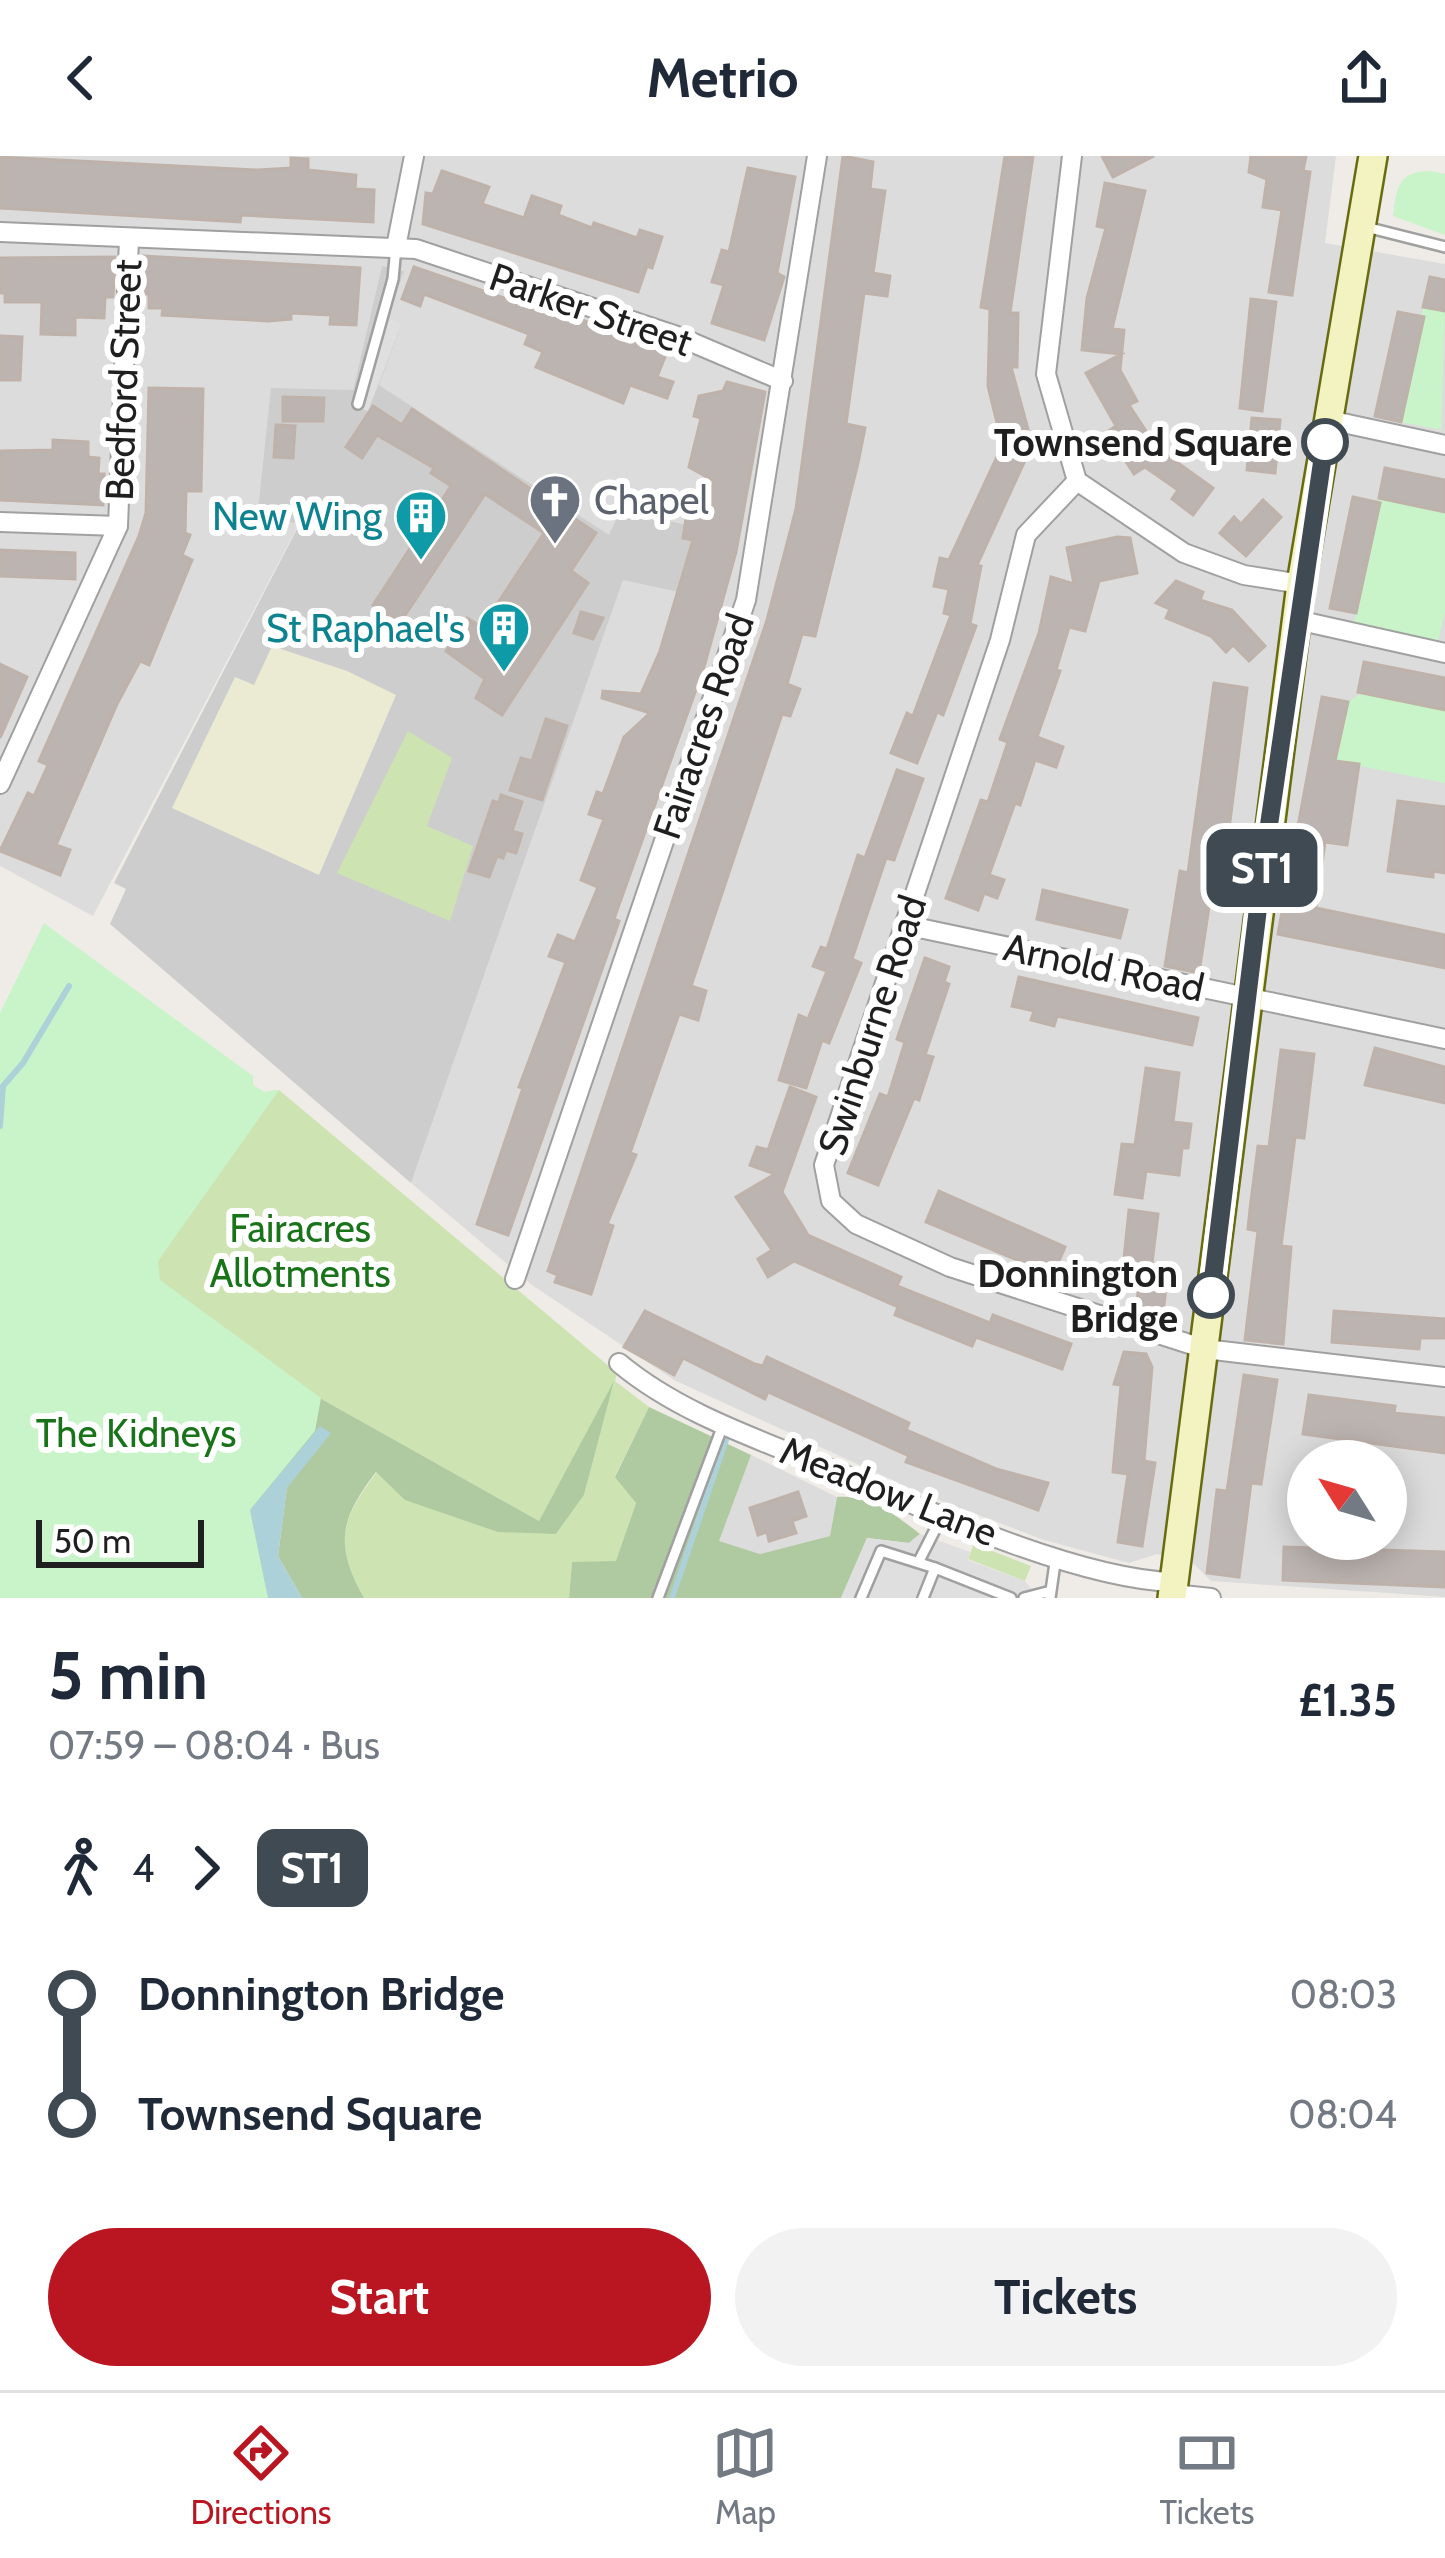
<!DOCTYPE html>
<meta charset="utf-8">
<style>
body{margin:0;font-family:Cabin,sans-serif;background:#f2f2f3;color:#1f2937;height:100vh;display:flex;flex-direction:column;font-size:45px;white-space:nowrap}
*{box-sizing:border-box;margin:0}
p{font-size:39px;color:#747a83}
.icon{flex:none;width:66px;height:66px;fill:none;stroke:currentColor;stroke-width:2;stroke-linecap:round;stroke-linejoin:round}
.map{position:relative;height:1442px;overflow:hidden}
.sheet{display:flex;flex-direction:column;background:#fff;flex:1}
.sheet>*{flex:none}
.badge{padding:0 24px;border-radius:18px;font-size:42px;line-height:78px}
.needle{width:78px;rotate:307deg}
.buttons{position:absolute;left:1287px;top:1284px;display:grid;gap:24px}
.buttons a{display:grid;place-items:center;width:120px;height:120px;border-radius:50%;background:#fff;box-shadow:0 6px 30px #0003;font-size:60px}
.scale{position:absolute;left:36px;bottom:30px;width:168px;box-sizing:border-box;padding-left:12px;border:6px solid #1f1f1f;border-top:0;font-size:33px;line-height:42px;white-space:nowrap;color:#1f1f1f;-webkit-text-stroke:9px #fff;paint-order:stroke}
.map>.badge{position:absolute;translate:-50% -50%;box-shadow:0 0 0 6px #fff}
.legs{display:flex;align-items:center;gap:18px;height:132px;padding:0 48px;font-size:39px}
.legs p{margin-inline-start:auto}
.head{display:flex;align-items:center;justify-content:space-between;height:204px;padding:0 48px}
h1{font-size:66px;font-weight:800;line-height:90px}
.cta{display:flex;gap:24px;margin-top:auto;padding:24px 48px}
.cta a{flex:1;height:138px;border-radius:72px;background:#b91621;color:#fff;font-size:48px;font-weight:800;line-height:138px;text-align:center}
.cta a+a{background:#f2f2f3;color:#1f2937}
ul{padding:0 48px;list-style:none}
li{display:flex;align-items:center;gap:42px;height:120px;font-size:45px}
li i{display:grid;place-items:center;width:18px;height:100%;margin:0 15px;background:currentColor}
li i::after{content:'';width:30px;height:30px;margin:-15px;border:9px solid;border-radius:50%;background:#fff}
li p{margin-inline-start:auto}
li:first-child i{background:linear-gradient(#0000 50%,currentColor 0)}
li:last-child i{background:linear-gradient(currentColor 50%,#0000 0)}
header{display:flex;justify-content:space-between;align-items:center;height:156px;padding:0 48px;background:#fff;font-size:54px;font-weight:800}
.menu{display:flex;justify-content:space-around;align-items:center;height:168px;border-top:3px solid #e0e1e3;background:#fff;font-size:33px;color:#747a83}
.menu a{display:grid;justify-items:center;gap:6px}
.menu .active{color:#b91621}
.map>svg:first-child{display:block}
.residential{fill:#dddcdc;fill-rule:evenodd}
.religious{fill:#cdcdcd}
.farmland{fill:#ebebd4}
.grass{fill:#cee3b2}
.forest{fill:#afcaa0}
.park{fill:#c9f4c9}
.parking{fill:#dfdfdf}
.water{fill:#acd1d8}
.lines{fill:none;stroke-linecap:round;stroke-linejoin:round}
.stream{stroke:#acd1d8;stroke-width:6}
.building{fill:#bcb4b0;stroke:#bfb2aa;stroke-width:3}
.lane-casing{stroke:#a0a0a0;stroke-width:14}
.street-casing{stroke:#a0a0a0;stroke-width:22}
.secondary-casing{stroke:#686c11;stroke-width:32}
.lane{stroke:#fff;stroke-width:9}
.street{stroke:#fff;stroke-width:18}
.secondary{stroke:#f3f2c1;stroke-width:27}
.line-1-casing{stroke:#fff;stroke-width:27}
.line-1{stroke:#404a53;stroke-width:18}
.stop-1-dot{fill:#fff;stroke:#404a53;stroke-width:6}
.labels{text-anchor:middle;stroke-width:12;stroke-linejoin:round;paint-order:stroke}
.street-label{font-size:39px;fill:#1f1f1f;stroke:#fff}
.stop-label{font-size:39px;font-weight:bold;fill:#1f1f1f;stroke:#fff;text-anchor:end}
.worship-label{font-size:39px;fill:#5b616d;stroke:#fff;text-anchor:start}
.culture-label{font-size:39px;fill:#0d838f;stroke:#fff;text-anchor:end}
.park-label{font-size:39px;fill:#187319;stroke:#fff}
</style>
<header><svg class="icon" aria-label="back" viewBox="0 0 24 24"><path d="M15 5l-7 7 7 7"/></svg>Metrio<svg class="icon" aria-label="share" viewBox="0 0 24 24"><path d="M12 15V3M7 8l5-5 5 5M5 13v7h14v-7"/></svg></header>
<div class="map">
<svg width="1445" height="1442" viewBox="0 0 1445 1442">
<rect width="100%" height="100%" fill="#efece7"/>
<g class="residential">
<path d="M0 0H1336L1325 87 1445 108V1441L1211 1425 1192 1406 1157 1398 1129 1407 1044 1384 916 1335 674 1224 532 1129 411 1027 623 423 694 439 703 359 685 368 620 355 609 380 379 229 401 168 388 162 403 115 382 111 353 234 257 363 300 366 93 760 0 710ZM1308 1305H1386V1383H1308Z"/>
<polygon points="751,1299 837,1341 830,1380 760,1398 718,1385"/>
</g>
<polygon class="religious" points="382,110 404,115 388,162 402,167 379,229 609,379 620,355 684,368 687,356 743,362 736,393 693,439 623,424 411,1027 110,768 126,733 114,727 300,367 257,364 271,232 353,234"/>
<polygon class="farmland" points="272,490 347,515 396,539 319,719 172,652 235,521 254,529"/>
<g class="grass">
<polygon points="408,575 452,602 427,670 473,690 450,765 337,717"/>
<path d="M253 920V929L264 936 279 934 617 1217 615 1225 649 1251 615 1320 636 1347 616 1406H572L569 1442H364C333 1388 341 1363 377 1316L556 1378 584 1339 612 1231 539 1365 300 1231 0 1442V1311Z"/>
<polygon points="974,1388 1031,1410 1025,1425 968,1403"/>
</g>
<g class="forest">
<path d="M614 1225 584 1339 556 1378 498 1376 405 1344 376 1316C340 1363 334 1389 364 1442H302L278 1400 287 1331 330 1277 250 1354 268 1442 226 1280 300 1231 539 1365Z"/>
<path d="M649 1251 751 1299 719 1385 760 1398 830 1380 837 1341C869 1338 897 1360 920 1378L909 1387 867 1382 841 1442H569L572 1406 616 1405 636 1347 615 1321Z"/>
</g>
<g class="park">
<path d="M1431 15 1445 18V79L1393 60C1396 32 1398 15 1431 15Z"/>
<polygon points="1423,151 1445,155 1441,274 1401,266"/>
<polygon points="1379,342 1445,356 1445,456 1437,489 1354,466"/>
<polygon points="1362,537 1445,554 1445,627 1335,605 1348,546"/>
<polygon points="44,767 253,920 253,929 264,936 279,934 158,1105 160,1124 321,1242 315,1275 250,1354 268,1442 0,1442 0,857"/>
</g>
<g class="parking">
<polygon points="388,162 402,167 368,255 360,252"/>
<polygon points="920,1378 970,1396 968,1404 1025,1425 1039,1442 841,1442 867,1382 909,1387"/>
</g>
<polygon class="water" points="320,1270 331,1277 287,1332 278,1400 302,1442 268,1442 250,1354"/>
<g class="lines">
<g class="stream">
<polyline points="0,970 3,930 23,907 69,830"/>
<polyline points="672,1442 727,1281"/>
</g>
</g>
<g class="building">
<polygon points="843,0 873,6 870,33 885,35 873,117 890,120 887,140 864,137 846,268 865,272 858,307 815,480 802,478 787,528 800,533 790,560 782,558 691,830 706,835 698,864 679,858 630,997 636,999 607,1068 613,1070 591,1138 555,1126 558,1119 548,1115 767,464 796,353"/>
<polygon points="1005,0 1033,0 1010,157 1018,157 1017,211 1011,211 1028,273 1000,279 988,230 990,153 981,151"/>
<polygon points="1102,0 1154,0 1113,21"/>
<polygon points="1251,0 1306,0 1303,15 1310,16 1292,139 1269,136 1282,54 1263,51 1267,23 1249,16"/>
<polygon points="0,1 258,14 291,12 291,2 308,3 308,14 356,19 355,33 374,34 373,66 241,59 240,66 0,52"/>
<polygon points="748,12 795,21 777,117 784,121 764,184 712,167 724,129 712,126 722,94 729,96"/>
<polygon points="442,15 489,31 482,48 524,62 532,40 561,50 558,59 592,72 594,67 637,82 640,74 662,81 652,112 647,110 638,136 423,68 426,37 433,38"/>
<polygon points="1105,27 1145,35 1112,173 1124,174 1120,214 1137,245 1129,249 1157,292 1213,332 1193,359 1172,343 1178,334 1145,311 1134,318 1107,276 1116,270 1086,217 1121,198 1082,194 1087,142 1106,72 1097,70"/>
<polygon points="143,100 360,112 356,169 330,168 331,159 291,157 291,163 268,165 162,159 163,152 149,152 149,138 140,138"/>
<polygon points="115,101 113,141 105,141 104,162 75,161 75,179 41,178 42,146 5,146 5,137 0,137 0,102"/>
<polygon points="414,111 550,158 553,153 563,156 666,198 657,221 673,226 667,242 630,229 623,247 536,211 543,196 525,188 529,178 424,138 420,150 402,143"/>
<polygon points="1430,121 1445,124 1445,155 1423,151"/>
<polygon points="1251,143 1276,146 1262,255 1240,252"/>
<polygon points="1398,156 1424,161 1401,266 1375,260"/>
<polygon points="0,180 22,181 20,224 0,224"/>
<polygon points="727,226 765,236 736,396 704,511 614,763 619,765 508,1079 477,1068 523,932 519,931 566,806 549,800 558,779 575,786 598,731 581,724 604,663 589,658 597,636 603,638 624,581 650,557 602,542 603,535 641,538 660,495 693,384 683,382 687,356 703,359 714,325 689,311 701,262 694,260 699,240 723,235"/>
<polygon points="149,232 203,233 201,335 186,335 185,377 190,379 182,399 192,404 149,509 140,505 117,548 56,689 70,694 60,719 0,695 28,637 34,640 48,609 39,605 139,380 146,357"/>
<polygon points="283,241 324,242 323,265 283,265"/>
<polygon points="373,250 402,269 412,253 596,377 571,415 588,427 502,559 476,542 485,523 446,495 467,462 482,471 544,377 485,338 400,467 373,449 451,330 431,317 434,312 377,279 362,302 346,291"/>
<polygon points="1252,262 1280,264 1275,317 1247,314"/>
<polygon points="276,269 295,270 293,302 274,301"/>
<polygon points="53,284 88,286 88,301 99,302 98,318 104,318 103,349 0,344 0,295 53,294"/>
<polygon points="1002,290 1027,300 977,409 981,410 970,468 976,470 943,559 937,556 917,607 891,597 907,557 913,560 951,459 944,457 949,433 934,430 940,402 949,404"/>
<polygon points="1385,312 1445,324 1445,356 1379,342"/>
<polygon points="1353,341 1380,347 1356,457 1330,452"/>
<polygon points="1263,344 1281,361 1246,400 1220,377 1234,361 1241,368"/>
<polygon points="1117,381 1130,382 1137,417 1099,425 1085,475 1069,471 1056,514 1060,515 1037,581 1063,591 1056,611 1035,604 1020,649 1015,647 989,719 1004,724 997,742 984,737 978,754 946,742 981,644 988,646 1008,586 1000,583 1039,477 1051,421 1074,428 1067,392"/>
<polygon points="0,394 75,397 75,423 0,420"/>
<polygon points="1176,425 1203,436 1200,444 1232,454 1265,490 1249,505 1233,489 1226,496 1211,480 1166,462 1170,453 1156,447"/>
<polygon points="581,456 603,462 593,483 574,477"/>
<polygon points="1364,506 1445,522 1445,554 1358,536"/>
<polygon points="0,508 27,521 0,582"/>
<polygon points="1214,527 1247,532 1224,712 1215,711 1199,817 1165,810 1180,715 1188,717"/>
<polygon points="1322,541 1348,546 1335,605 1359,608 1347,689 1325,686 1316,752 1445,779 1445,812 1278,778"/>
<polygon points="546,563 567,570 542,644 510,634 521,602 532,605"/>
<polygon points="897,614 923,623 894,704 886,702 852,803 861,807 829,887 822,884 806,932 779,924 799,859 808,863 827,815 813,810 821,791 827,793 858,699 865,702"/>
<polygon points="501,639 522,646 512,675 522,678 516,697 506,694 503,702 497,700 489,721 469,715 493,645 499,647"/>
<polygon points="1398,645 1445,651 1445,717 1433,715 1433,721 1388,715"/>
<polygon points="1043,734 1127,754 1120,782 1037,763"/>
<polygon points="925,802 949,811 944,826 949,828 925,899 933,901 919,944 914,942 878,1029 848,1017 880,938 888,941 905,886 897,883"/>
<polygon points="1019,821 1198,862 1192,889 1057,860 1054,870 1031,864 1034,855 1012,850"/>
<polygon points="1375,892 1445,911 1445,947 1365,929"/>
<polygon points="1281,894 1314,898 1304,982 1295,981 1281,1090 1291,1091 1283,1188 1245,1184 1258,1075 1248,1073 1250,1053 1258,990 1269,991"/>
<polygon points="1146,912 1179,917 1173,966 1191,968 1188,992 1182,992 1179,1019 1146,1015 1142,1042 1115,1038 1122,988 1135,989"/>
<polygon points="790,931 816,941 782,1036 808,1079 901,1121 897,1130 990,1167 993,1159 1071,1188 1062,1213 976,1181 972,1190 895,1159 898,1151 794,1105 768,1121 758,1103 772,1094 736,1041 775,1018 750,1009 757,991 768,994"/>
<polygon points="939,1035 1065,1091 1053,1119 926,1066"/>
<polygon points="1129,1054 1158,1058 1152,1107 1161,1108 1159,1122 1167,1123 1163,1157 1136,1153 1140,1120 1128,1119 1130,1104 1124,1103"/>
<polygon points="645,1155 755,1208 763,1210 767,1201 909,1267 906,1274 996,1313 1048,1327 1038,1354 906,1306 909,1300 768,1236 765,1243 683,1202 674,1219 624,1191"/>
<polygon points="1334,1155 1445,1163 1445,1182 1420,1182 1419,1193 1332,1186"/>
<polygon points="1124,1196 1146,1198 1152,1211 1144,1305 1155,1307 1142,1390 1118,1386 1128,1318 1113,1316 1121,1229 1114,1228"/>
<polygon points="1244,1219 1277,1224 1261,1328 1251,1327 1239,1421 1207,1417 1217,1334 1227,1335"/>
<polygon points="1309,1239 1395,1250 1394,1257 1445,1262 1445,1297 1303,1278"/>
<polygon points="798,1336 806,1360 792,1365 796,1377 769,1385 767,1376 758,1379 750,1352"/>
<polygon points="1284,1391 1445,1396 1445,1431 1283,1424"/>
</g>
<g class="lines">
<g class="lane-casing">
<g id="lane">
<polyline points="1366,71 1445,91"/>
<polyline points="358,248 393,123 396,91"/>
<polyline points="919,1405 942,1360"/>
<polyline points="935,1412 1011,1442"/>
<polyline points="658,1442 723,1269"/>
<polyline points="861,1442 881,1395 935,1412 923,1442"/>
<polyline points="1024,1442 1047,1436"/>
<polyline points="1050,1442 1056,1400"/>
</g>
</g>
<g class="street-casing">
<g id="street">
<polyline points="1072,0 1046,218 1077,325 1184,397 1244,419 1301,428"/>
<polyline points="0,76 416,93 677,180 783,225"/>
<polyline points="396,91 414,0"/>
<polyline points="1329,264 1445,289"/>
<polyline points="1077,325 1026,379 1000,484 824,1009 831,1045 856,1068 950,1111 1205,1193 1445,1221"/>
<polyline points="0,366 118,370"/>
<polyline points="1297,464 1445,497"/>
<polyline points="0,628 118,370 129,83"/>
<polyline points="905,769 1445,883"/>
<polyline points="515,1123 746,444 817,0"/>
<path d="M619 1207C680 1258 761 1284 833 1314 924 1353 1076 1423 1173 1426"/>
<polyline points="1173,1438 1211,1442"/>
</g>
</g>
<g class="secondary-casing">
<polyline id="secondary" points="1172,1442 1301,428 1373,0"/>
</g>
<use href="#lane" class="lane"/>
<use href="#street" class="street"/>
<use href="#secondary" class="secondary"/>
</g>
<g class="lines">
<g class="line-1-casing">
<polyline id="line-1" points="1211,1139 1264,703 1325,286"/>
</g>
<use href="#line-1" class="line-1"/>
</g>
<defs>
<g id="church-pin" transform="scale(2.7)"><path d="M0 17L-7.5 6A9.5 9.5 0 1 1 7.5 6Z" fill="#6b7280" stroke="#fff"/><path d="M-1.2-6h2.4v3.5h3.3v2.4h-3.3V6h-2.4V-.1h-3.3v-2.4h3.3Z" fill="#fff"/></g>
<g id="building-pin" transform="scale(2.7)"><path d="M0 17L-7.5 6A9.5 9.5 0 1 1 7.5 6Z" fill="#0f9aa8" stroke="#fff"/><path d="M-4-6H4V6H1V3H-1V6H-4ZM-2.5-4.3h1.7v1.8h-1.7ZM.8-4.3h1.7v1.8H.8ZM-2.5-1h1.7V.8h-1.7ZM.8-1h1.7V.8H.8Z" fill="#fff"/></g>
</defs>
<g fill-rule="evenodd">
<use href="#church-pin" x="555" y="344"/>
<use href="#building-pin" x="421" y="360"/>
<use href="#building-pin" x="504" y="472"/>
</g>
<g class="stop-1-dot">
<circle cx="1325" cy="286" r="21"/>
<circle cx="1211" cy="1139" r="21"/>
</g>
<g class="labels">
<g class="street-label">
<text transform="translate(591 153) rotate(19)" y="14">Parker Street</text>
<text transform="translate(123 224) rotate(-88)" y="14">Bedford Street</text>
<text transform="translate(703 570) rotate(-71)" y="14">Fairacres Road</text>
<text transform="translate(1104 811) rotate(12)" y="14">Arnold Road</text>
<text transform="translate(872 869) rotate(-72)" y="14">Swinburne Road</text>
<text transform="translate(889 1335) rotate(22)" y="14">Meadow Lane</text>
</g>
<g class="stop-label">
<text x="1292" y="300">Townsend Square</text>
<text x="1178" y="1131">Donnington<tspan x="1178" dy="45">Bridge</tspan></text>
</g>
<g class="worship-label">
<text x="594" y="358">Chapel</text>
</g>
<g class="culture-label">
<text x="382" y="374">New Wing</text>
<text x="465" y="486">St Raphael's</text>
</g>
<g class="park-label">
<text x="300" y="1086">Fairacres<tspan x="300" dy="45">Allotments</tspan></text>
<text x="136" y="1291">The Kidneys</text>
</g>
</g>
</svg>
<div class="buttons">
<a><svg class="needle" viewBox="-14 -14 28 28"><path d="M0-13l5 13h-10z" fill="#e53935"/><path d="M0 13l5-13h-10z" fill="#747a83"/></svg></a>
</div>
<div class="scale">50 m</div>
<b class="badge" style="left:1262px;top:712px;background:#404a53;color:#fff">ST1</b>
</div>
<section class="sheet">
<div class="head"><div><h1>5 min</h1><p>07:59 – 08:04 · Bus</p></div><b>£1.35</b></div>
<div class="legs"><svg class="icon" aria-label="walk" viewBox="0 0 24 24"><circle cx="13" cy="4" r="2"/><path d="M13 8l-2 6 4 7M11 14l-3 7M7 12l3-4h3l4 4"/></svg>4<svg class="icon" aria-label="forward" viewBox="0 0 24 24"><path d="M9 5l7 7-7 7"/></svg><b class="badge" style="background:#404a53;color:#fff">ST1</b></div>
<ul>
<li><i style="color:#404a53"></i><b>Donnington Bridge</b><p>08:03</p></li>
<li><i style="color:#404a53"></i><b>Townsend Square</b><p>08:04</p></li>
</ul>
<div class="cta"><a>Start</a><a>Tickets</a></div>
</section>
<nav class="menu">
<a class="active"><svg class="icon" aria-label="directions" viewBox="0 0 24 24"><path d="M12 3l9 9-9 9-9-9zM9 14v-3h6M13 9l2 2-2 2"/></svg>Directions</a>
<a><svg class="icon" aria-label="map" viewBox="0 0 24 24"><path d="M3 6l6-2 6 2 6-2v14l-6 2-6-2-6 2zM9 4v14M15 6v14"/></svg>Map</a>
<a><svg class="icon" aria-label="tickets" viewBox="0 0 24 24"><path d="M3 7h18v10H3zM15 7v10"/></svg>Tickets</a>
</nav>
